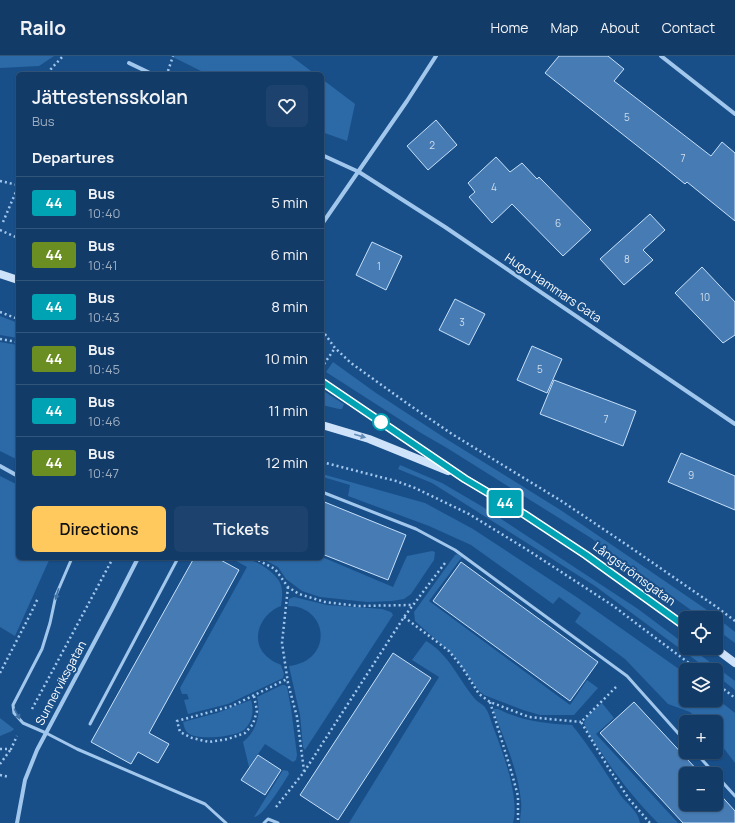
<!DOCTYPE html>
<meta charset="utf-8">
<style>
body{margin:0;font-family:Manrope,sans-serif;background:#1c426d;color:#f1f3f6;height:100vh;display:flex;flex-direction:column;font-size:15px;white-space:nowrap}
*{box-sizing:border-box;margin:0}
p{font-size:13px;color:#9dadc0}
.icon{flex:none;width:22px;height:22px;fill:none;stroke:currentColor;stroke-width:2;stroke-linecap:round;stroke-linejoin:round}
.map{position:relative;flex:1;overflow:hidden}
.drawer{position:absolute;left:16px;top:16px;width:308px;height:488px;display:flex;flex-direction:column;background:#133b67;border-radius:6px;box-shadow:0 1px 3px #0004,0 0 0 1px #32557b}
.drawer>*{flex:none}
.badge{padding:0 8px;border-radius:3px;font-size:14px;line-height:26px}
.buttons{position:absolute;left:679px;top:555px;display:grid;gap:8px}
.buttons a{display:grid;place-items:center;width:44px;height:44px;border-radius:6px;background:#133b67;box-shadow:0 1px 3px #0004,0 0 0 1px #32557b;font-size:20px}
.map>.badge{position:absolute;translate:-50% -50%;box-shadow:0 0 0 2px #fff}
h2{padding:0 16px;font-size:15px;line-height:36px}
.round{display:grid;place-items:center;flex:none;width:42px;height:42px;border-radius:6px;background:#1c426d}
.overview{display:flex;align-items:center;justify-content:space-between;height:68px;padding:0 16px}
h1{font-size:19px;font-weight:600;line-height:30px}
.action{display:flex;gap:8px;margin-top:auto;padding:8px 16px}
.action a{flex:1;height:46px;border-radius:6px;background:#ffc95e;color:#111;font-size:16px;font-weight:600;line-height:46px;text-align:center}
.action a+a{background:#1c426d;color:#f1f3f6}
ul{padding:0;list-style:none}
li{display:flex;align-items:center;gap:12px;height:52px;padding:0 16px;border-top:1px solid #32557b}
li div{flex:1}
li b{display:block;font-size:15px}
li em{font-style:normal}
li .badge{min-width:44px;font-weight:700;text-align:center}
header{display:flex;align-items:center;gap:24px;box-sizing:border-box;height:56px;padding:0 20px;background:#133b67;border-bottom:1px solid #32557b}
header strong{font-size:19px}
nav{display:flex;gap:22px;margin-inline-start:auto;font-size:14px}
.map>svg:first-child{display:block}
.green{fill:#2c69a7}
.building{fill:#467bb3;stroke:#c7e0fa}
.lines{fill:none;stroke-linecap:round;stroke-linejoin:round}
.path{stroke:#a2c7ed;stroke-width:2.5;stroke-dasharray:2 3;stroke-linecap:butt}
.lane{stroke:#a2c7ed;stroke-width:3}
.street{stroke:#a2c7ed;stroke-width:4}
.secondary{stroke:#cee3f9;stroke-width:8}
.oneway{fill:#618ab6}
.oneway2{fill:#4273a7}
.line-casing{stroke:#fff;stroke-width:9}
.line{stroke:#00a3b4;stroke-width:6}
.stop-dot{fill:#fff;stroke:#00a3b4;stroke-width:2}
.labels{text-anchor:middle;stroke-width:4;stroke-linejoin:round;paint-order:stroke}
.number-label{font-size:10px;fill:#d1deec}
.street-label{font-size:12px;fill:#fff;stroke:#194f89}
</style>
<header>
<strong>Railo</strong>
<nav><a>Home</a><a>Map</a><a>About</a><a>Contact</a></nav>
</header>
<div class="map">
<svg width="735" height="767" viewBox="0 0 735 767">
<rect width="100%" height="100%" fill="#194f89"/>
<g class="green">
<polygon points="0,0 54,0 39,10 0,12"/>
<polygon points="171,0 291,0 315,18 207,18"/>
<polygon points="322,23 355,48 347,85 322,76"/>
<polygon points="0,260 18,267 18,282 0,279"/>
<polygon points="0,286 18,289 18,404 0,395"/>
<polygon points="333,306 376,337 448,384 562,455 634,504 707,554 735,576 735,587 716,573 716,562 702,562 591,482 447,392 421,377 326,316"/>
<polygon points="322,334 342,347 344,348 342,353 339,353 322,349"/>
<polygon points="400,409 442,427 483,451 638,553 686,589 686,592 691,592 735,625 735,634 716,619 716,614 709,614 595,530 432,427 398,413"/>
<polygon points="322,418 425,447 473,473 578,542 686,618 686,644 716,644 716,642 735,657 735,707 716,682 716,666 701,666 690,656 668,648 625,603 575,566 581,557 559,541 553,548 471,489 429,470 348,440 350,429 323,421 322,425"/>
<polygon points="0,420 18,429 18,502 50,502 15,580 0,571"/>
<polygon points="432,495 435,496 434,504 411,538 404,543 392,545 367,546 320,541 302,535 286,523 278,511 261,502 322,501 393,531 407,500"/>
<polygon points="457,498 462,501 429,545 570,649 587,624 598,632 574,659 540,659 523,654 484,639 479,635 454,600 415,565 414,556 455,499"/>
<path d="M231 502C235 502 240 501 244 502 256 504 277 517 281 529 283 536 282 543 281 550 259 558 248 588 270 603 273 606 278 607 281 609L284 618 283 622 228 648 188 658 184 644 189 643 187 638H182L180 632 247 511Z"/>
<path d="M294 541 327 549 382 553 391 556 393 559 305 694 303 691 300 659 289 610C334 605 329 550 288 550L289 543Z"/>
<path d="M426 585C449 598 459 624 475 643 478 647 484 648 486 653 490 659 491 666 494 673 503 697 520 742 513 767H349L439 621 412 604Z"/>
<path d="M282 629H285L287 631 291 652 297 699 296 704 293 706 265 688 249 711 243 686C257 675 261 658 257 641Z"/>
<path d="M251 644C254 654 253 665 245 673 237 681 197 685 188 677 185 675 184 670 183 666L217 657Z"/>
<path d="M602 647 614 662 596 678 678 767H658C636 745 618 722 601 696 595 687 587 678 584 667L587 660Z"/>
<path d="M494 653H498C521 665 547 668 572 669 590 691 605 716 621 740 628 749 638 755 640 767H520C520 760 522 753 521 745 518 714 504 683 493 654Z"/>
<polygon points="0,662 14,673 12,675 0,680"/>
<path d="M283 714 288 715 289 718C283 727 264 760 254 761Z"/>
</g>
<g class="building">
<polygon points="559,0 608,0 624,13 614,25 711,100 722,86 735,97 735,165 687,126 685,128 659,107 545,17"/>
<polygon points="436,64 457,89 428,114 407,90"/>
<polygon points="496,101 510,116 522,107 537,123 539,121 591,174 563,200 512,148 492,167 469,141 475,136 468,127"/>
<polygon points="650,158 665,174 643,194 653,204 624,229 600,203"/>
<polygon points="372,186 402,200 386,234 356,219"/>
<polygon points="702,211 735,246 735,279 723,287 675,237"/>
<polygon points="455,243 485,258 469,289 439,274"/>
<polygon points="532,290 562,303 547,337 517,324"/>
<polygon points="554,324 636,355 623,390 540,358"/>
<polygon points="681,397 735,420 735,454 668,426"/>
<polygon points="322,445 406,479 388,524 322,498"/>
<polygon points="194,502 217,502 239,514 149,677 169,688 158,707 138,696 131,708 91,686"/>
<polygon points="461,506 598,606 570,645 433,545"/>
<polygon points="393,597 431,622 338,764 300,739"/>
<polygon points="634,646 701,718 686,718 686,748 716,748 716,734 735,755 735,767 683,767 600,677"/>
<polygon points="258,699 281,714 265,739 241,724"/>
</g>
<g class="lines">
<g class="path">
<polyline points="168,15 173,0"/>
<polyline points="48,18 51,13 63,0"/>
<polyline points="0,125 18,129"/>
<polyline points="3,166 18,131"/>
<polyline points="0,174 18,182"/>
<polyline points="0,256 18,263"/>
<polyline points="322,274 335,292 351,307 408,348 452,378 563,446 627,489 718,552 735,565"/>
<polyline points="0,283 18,286"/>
<polyline points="324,308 335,292"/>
<polyline points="322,406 396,425 415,432 469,458 526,493 612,549 698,614"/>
<polyline points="254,502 275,513 288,531 299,538 325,546 358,550 412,549"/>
<polyline points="288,531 282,587 288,627 297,661 304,715"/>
<polyline points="404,561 449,595 462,611 479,638 490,646 529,661 581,666"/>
<polyline points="0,617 31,557 38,542"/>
<polyline points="716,627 735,642"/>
<polyline points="616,631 581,666 608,711 629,743 650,767"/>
<polyline points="254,640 257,655 253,668 245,677 228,683 209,686 192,682 180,676 177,665 232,650 287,623"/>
<polyline points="490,646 512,718 518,740 518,767"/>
<polyline points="32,653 113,502"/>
<polyline points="0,693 11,693 17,680"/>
<polyline points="0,708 11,693"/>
<polyline points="0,719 9,721"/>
<polyline points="276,751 304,716 404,561 445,507"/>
</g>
<g class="lane">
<polyline points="322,436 416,473 455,494 627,620 686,686"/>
<polyline points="72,502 56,539 50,567 42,593 13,649 14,657 23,667 46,677 77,693 205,748 226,767"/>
<polyline points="90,668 178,502"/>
<polyline points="695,696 715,718"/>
<polyline points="716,719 735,740"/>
<polyline points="264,767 268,763 278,767"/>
</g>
<g class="street">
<polyline points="661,0 735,58"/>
<polyline points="129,7 152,18"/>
<polyline points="322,99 359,116 445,171 735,368"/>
<polyline points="322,168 407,45 436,0"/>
<polyline points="0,410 18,420"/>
<polyline points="17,767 25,724 37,694 112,553 138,502"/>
</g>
<g class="secondary">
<polyline points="0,218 18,224"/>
<polyline points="322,326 465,423 524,458 586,499 686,571"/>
<polyline points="322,369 369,383 448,415"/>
<polyline points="715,592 735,607"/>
</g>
</g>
<defs><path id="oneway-solid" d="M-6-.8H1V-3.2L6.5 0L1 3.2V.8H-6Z"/></defs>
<use class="oneway" href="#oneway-solid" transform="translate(360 380) rotate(16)"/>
<g class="oneway2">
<use href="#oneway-solid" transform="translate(57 538) rotate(107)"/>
<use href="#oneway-solid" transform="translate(17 658) rotate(62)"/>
</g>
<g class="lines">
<g class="line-casing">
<polyline id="line" points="322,326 465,423 524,458 586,499 686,571"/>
</g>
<use href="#line" class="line"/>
</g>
<circle class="stop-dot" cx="381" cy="366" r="8"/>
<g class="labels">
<g class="number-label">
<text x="627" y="65">5</text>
<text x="432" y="93">2</text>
<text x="683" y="106">7</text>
<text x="494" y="135">4</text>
<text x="558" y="171">6</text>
<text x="627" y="207">8</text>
<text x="379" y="214">1</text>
<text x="705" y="245">10</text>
<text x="462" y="270">3</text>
<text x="540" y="317">5</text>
<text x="606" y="367">7</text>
<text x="691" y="423">9</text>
</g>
<g class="street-label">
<text transform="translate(553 232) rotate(34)" y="4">Hugo Hammars Gata</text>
<text transform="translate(634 518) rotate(36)" y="4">Långströmsgatan</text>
<text transform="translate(61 627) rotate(-62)" y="4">Sunnerviksgatan</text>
</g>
</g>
</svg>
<div class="buttons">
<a><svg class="icon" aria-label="locate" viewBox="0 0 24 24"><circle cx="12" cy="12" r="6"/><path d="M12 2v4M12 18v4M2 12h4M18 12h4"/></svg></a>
<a><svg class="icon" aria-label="layers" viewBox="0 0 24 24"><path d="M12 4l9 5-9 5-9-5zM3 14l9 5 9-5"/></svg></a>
<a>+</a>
<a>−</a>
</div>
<b class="badge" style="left:505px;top:447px;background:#00a3b4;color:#fff">44</b>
<section class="drawer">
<div class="overview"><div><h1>Jättestensskolan</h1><p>Bus</p></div><a class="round"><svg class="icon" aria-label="heart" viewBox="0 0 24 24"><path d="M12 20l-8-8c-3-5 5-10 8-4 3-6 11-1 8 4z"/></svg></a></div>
<h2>Departures</h2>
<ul>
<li><span class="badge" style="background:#00a3b4;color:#fff">44</span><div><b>Bus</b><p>10:40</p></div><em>5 min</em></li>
<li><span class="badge" style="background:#6b8e23;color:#fff">44</span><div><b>Bus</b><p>10:41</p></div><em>6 min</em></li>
<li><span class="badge" style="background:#00a3b4;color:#fff">44</span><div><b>Bus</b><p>10:43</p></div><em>8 min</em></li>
<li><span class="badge" style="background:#6b8e23;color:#fff">44</span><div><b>Bus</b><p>10:45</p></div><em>10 min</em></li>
<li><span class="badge" style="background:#00a3b4;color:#fff">44</span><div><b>Bus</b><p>10:46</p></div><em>11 min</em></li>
<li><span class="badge" style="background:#6b8e23;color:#fff">44</span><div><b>Bus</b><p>10:47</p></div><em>12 min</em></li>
</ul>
<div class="action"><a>Directions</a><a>Tickets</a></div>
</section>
</div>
